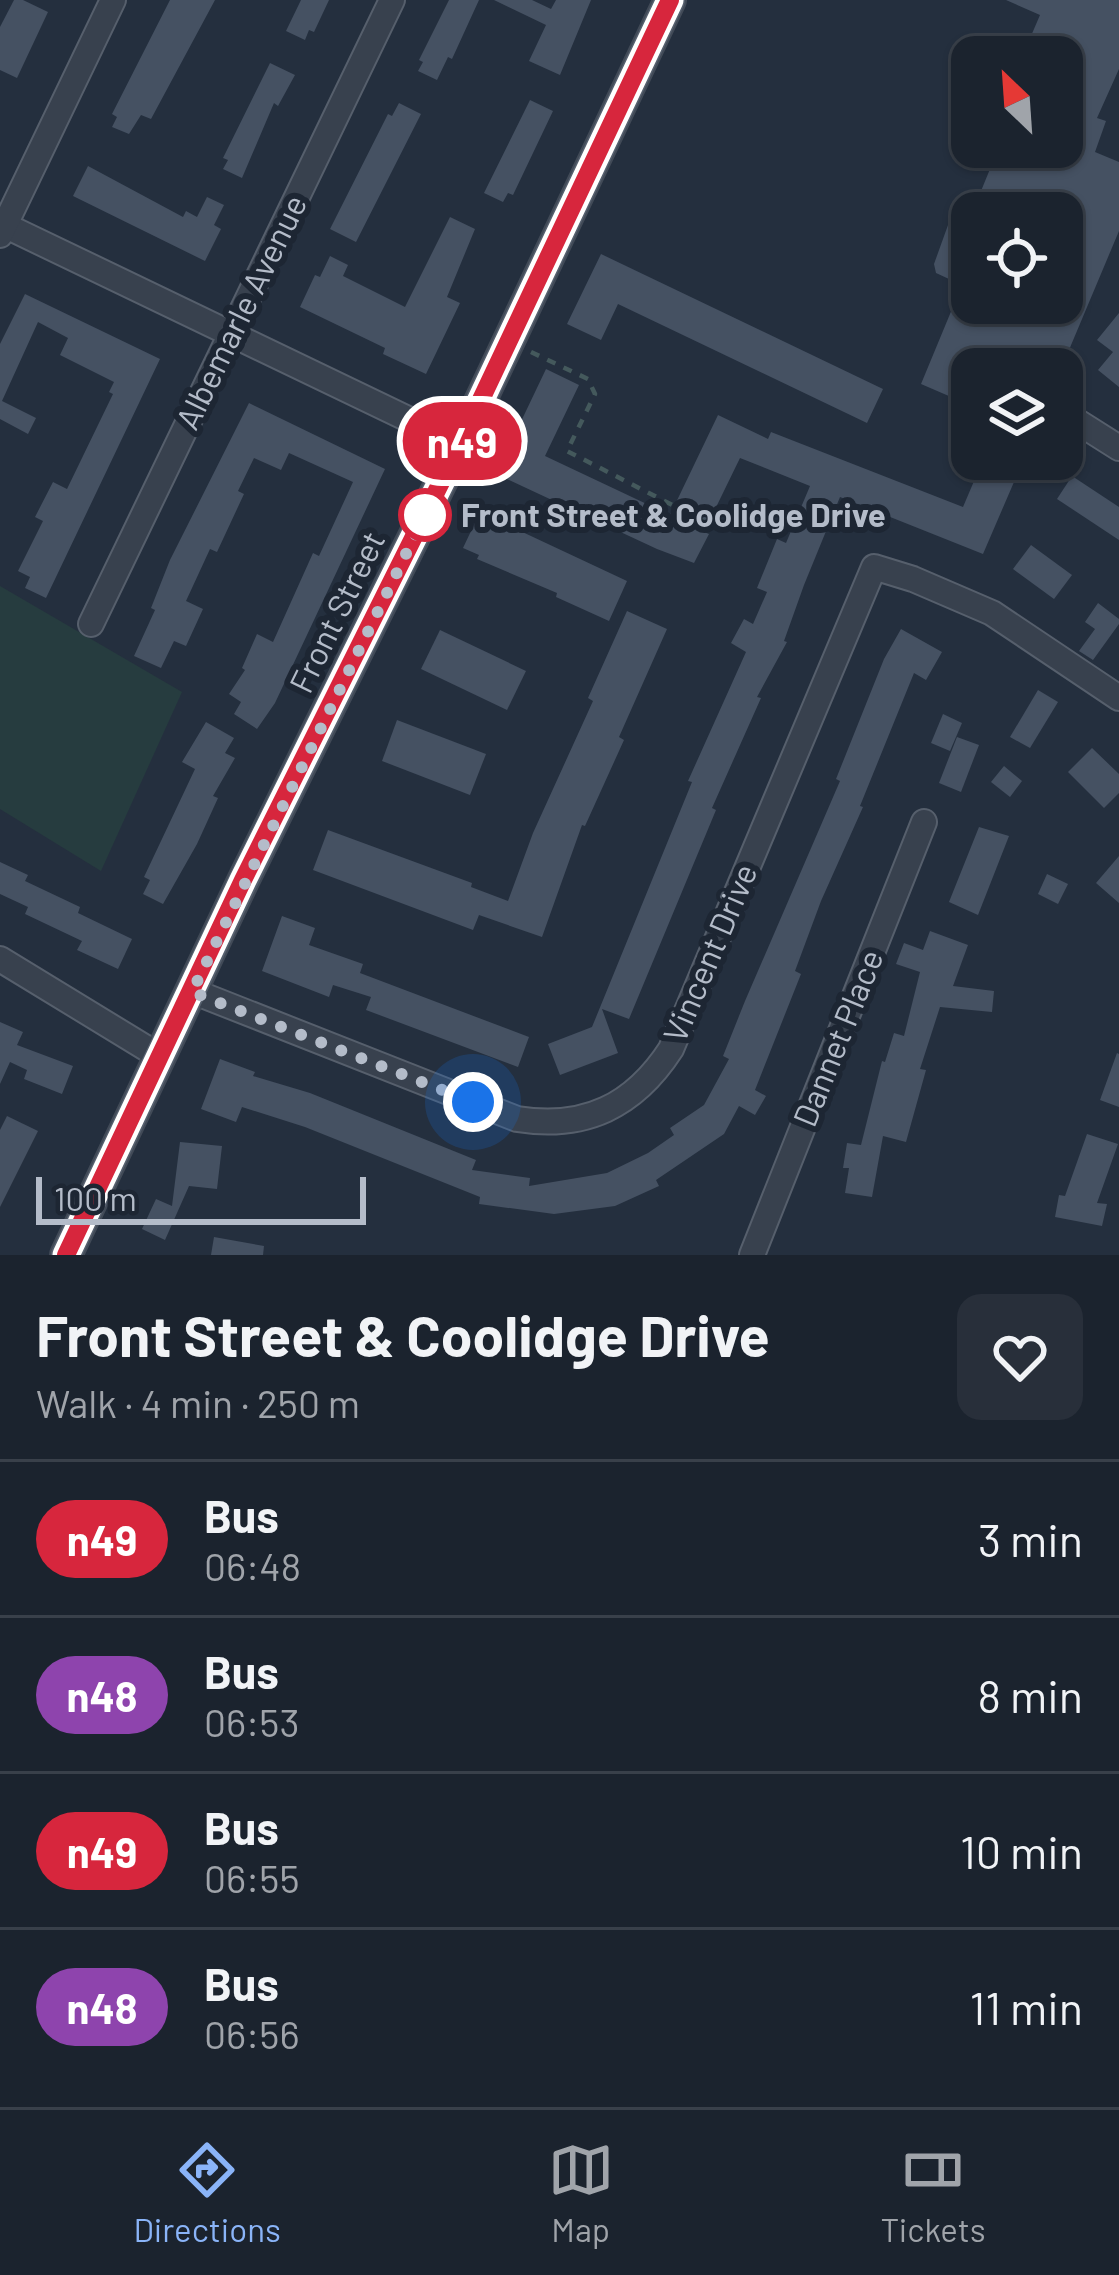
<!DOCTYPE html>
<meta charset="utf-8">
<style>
body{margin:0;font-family:Barlow,sans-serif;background:#282f3a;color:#f1f3f6;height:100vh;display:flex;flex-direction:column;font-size:45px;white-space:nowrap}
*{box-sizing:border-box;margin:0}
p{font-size:39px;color:#a0a4aa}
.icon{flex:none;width:66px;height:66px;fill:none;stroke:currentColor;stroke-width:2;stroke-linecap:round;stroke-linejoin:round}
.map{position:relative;height:1255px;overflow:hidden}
.drawer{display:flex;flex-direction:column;background:#1b232e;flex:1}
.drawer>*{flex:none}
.badge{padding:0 24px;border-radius:39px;font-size:42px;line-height:78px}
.needle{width:78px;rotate:335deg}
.controls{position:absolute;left:951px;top:36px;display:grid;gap:24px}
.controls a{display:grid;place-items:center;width:132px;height:132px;border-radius:24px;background:#1b232e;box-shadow:0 3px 9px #0004,0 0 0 3px #39404a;font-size:60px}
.scale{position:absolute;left:36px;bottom:30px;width:330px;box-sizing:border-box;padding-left:12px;border:6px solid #b4bcc9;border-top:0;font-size:33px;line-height:42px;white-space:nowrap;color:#b4bcc9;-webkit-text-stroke:9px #1d2633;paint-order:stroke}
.you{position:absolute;width:60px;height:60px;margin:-30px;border:9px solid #fff;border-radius:50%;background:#1a73e8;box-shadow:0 0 0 18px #1a73e833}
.map>.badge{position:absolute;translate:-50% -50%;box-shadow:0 0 0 6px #fff}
.round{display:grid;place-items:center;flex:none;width:126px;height:126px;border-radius:24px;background:#282f3a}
.head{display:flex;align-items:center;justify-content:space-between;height:204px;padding:0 36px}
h1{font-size:57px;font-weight:700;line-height:90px}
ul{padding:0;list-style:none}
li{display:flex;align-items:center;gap:36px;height:156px;padding:0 36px;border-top:3px solid #39404a}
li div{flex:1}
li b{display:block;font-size:45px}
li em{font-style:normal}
li .badge{min-width:132px;font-weight:700;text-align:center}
.tab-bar{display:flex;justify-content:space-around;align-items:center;height:168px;border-top:3px solid #39404a;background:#1b232e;font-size:33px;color:#a0a4aa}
.tab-bar a{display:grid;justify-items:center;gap:6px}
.tab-bar .selected{color:#8ab4f8}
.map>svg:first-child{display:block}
.green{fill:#263c3f}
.building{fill:#455162}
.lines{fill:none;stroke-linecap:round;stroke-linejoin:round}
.minor-casing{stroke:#565f6c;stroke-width:28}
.major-casing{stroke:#414a57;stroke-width:34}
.path{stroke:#44595c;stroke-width:4.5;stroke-dasharray:9 9;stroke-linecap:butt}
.minor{stroke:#38414e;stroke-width:24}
.major{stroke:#56606e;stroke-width:30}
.line-casing{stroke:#fff;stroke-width:27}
.line{stroke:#d7263d;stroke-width:18}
.walk{stroke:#b4bcc9;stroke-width:12;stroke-dasharray:0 21.6}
.stop-dot{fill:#fff;stroke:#d7263d;stroke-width:6}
.labels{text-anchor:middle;stroke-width:12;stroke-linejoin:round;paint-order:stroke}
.street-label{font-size:33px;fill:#b4bcc9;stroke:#1d2633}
.stop-label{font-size:33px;font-weight:bold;fill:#b4bcc9;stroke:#1d2633;text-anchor:start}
</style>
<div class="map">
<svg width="1119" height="1255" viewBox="0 0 1119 1255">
<rect width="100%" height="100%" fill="#242f3e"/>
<polygon class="green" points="0,586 182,692 101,871 0,809"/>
<g class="building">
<polygon points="14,0 23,0 48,12 17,78 0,70 0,27"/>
<polygon points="170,0 215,0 151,119 141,115 129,134 112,127 117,117 112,114"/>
<polygon points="301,0 329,0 314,32 309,30 305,40 286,31"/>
<polygon points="449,0 479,0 452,59 448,57 437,80 418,71 423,62 419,60"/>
<polygon points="494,0 532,0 551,9 556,0 591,0 560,75 529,61 546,25"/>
<polygon points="1006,0 1119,0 1119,69 1097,118 1106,121 1095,152 1119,162 1119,231 1061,369 972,369 972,406 921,384 962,285 936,273 934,264 957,200 972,207 972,303 1062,303 1062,213 972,213 999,147 1062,147 1062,57 1022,57 1040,15"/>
<polygon points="270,63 295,75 278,106 274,103 242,178 223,169 228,160 223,158"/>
<polygon points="530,100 553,111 513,195 508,193 503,202 484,193"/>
<polygon points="399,103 421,114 356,242 330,229 388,114 392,116"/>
<polygon points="88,166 183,217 186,211 197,217 207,197 224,205 214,225 221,229 205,261 73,196"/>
<polygon points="450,217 475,229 447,297 460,303 426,374 383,354 385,348 300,307 315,275 320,277 330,256 348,265 343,276 405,307"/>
<polygon points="601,254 883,389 867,423 618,304 601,340 567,324"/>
<polygon points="25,294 160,359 46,598 25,588 30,577 18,571 43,521 35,517 53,482 67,489 113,394 109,392 114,382 60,355 68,338 38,322 2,401 36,418 28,434 0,419 0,344"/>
<polygon points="1119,313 1119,387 1098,370 1113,352 1097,340"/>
<polygon points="546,369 579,385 545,456 670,515 718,415 768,439 771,432 963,507 980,467 1014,482 983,554 840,497 804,585 784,641 787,642 757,697 761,698 712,808 716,810 629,1019 602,1009 618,1053 560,1075 548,1044 592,1027 692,782 688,781 746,652 731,643 744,619 753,624 767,592 757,588 777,539 786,543 810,486 740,458 704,532 709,534 694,563 657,549 496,474"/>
<polygon points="249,403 385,469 275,703 257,729 234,714 241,702 229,694 245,670 242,668 257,634 273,642 313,553 319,556 353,482 289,453 281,470 254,458 238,491 244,494 217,552 210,549 186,601 203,609 186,646 174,641 161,668 134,656 155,610 151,608 170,560"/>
<polygon points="1072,476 1119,507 1119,540 1057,499"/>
<polygon points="480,512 627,581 609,621 556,597 557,593 477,559 479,555 463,548"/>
<polygon points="1031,545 1072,575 1054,599 1013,569"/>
<polygon points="1098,603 1119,619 1119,624 1093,660 1079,651 1095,629 1085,622"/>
<polygon points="627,611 667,629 619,737 624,740 585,826 582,825 542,937 479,915 473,930 313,870 328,830 472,883 471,887 508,901 533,833 593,701 588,698"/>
<polygon points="901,629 942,652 926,680 914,673 860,806 863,807 821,901 795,971 801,974 755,1090 766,1096 755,1115 739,1106 724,1134 656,1180 659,1186 615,1206 554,1214 479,1204 480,1197 305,1127 242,1107 236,1122 201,1109 220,1059 255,1072 253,1076 310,1093 476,1160 472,1170 530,1178 529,1186 607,1173 648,1153 674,1135 670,1128 704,1105 729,1059 723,1056 745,1001 840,781 836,779 884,659"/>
<polygon points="440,630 526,671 507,710 421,669"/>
<polygon points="1038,690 1058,702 1030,748 1010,737"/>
<polygon points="943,714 962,723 950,751 931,743"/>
<polygon points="397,720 486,754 470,795 382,761"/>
<polygon points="206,722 234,738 225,753 235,758 213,796 218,798 197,844 163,904 143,894 150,880 144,877 195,769 182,762"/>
<polygon points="957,737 979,745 961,792 939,783"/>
<polygon points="1092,748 1119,774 1119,793 1104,808 1068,772"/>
<polygon points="1004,766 1022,781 1010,797 991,782"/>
<polygon points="979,827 1009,836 978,915 949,902"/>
<polygon points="1119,856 1119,903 1096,883"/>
<polygon points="0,862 28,875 25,881 80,907 78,913 132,939 118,969 77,950 82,941 25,914 28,907 0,894"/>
<polygon points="1047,874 1068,884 1058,904 1038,894"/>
<polygon points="282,916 315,928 309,945 363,964 360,973 529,1037 518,1067 366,1010 371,997 333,985 329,997 262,971"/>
<polygon points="930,931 968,945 953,986 994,991 992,1012 940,1007 920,1069 926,1070 906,1142 883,1136 872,1197 845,1193 849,1168 843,1168 847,1143 861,1145 882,1061 885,1062 894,1033 904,1036 920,972 896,964 904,943 923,950"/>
<polygon points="0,1022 23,1032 17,1045 73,1066 62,1094 24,1079 27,1070 10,1062 0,1084"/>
<polygon points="1117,1053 1119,1054 1119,1107 1100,1100"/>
<polygon points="7,1116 38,1131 0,1207 0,1130"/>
<polygon points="1087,1134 1118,1144 1097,1203 1107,1204 1102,1226 1055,1217 1059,1195 1065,1196"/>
<polygon points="180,1142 222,1146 217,1189 189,1186 165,1240 142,1229 156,1199 172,1206"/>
<polygon points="214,1237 264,1246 263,1255 211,1255"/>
</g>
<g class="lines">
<g class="minor-casing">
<g id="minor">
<polyline points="0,223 460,444"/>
<polyline points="0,235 113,0"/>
<polyline points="1070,417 1119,448"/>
<polyline points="91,624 392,0"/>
<polyline points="0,959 159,1056"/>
<path d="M192 991 517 1119C585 1130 634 1106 671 1049L874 567 913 579 992 613 1119 698"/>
<polyline points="752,1255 924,822"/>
</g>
</g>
<g class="major-casing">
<polyline id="major" points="66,1255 243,881 460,444 670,0"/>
</g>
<polyline class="path" points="531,352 588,379 595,394 567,451 719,529"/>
<use href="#minor" class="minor"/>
<use href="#major" class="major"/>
</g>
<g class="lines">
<g class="line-casing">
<polyline id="line" points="66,1255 243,880 460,444 670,0"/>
</g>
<use href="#line" class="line"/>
<polyline class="walk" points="425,515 192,992 473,1102"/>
</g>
<circle class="stop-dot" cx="425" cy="515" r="24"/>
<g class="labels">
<g class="street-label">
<text transform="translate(241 312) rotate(-64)" y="12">Albemarle Avenue</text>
<text transform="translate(337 612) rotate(-64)" y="12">Front Street</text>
<text transform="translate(710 953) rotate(-67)" y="12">Vincent Drive</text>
<text transform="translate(838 1038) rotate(-68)" y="12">Dannet Place</text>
</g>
<g class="stop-label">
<text x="461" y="527">Front Street &amp; Coolidge Drive</text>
</g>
</g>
</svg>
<div class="controls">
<a><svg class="needle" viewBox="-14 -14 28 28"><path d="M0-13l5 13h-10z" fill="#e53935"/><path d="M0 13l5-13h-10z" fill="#a0a4aa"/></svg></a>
<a><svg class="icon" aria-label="locate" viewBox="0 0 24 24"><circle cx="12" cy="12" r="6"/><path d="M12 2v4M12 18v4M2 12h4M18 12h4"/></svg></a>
<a><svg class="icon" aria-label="layers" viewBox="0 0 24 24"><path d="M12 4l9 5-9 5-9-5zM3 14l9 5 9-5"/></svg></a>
</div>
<div class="scale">100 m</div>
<div class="you" style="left:473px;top:1102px"></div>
<b class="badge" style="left:462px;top:441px;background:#d7263d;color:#fff">n49</b>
</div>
<section class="drawer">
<div class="head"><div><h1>Front Street &amp; Coolidge Drive</h1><p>Walk · 4 min · 250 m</p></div><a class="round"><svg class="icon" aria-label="heart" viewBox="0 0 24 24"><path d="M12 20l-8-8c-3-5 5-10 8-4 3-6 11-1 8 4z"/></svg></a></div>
<ul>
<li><span class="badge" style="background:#d7263d;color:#fff">n49</span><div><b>Bus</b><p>06:48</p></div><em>3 min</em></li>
<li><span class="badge" style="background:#8e44ad;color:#fff">n48</span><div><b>Bus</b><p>06:53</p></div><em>8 min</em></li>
<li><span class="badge" style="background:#d7263d;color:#fff">n49</span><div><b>Bus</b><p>06:55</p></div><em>10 min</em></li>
<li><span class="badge" style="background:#8e44ad;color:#fff">n48</span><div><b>Bus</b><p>06:56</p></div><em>11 min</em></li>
</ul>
</section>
<nav class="tab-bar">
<a class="selected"><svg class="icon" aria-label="directions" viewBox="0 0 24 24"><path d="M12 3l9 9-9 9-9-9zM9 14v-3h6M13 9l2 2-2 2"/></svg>Directions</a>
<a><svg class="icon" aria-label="map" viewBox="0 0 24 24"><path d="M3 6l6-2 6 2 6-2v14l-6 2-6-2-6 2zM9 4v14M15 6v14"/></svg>Map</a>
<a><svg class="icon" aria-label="tickets" viewBox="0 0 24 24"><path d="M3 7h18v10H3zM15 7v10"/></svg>Tickets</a>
</nav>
